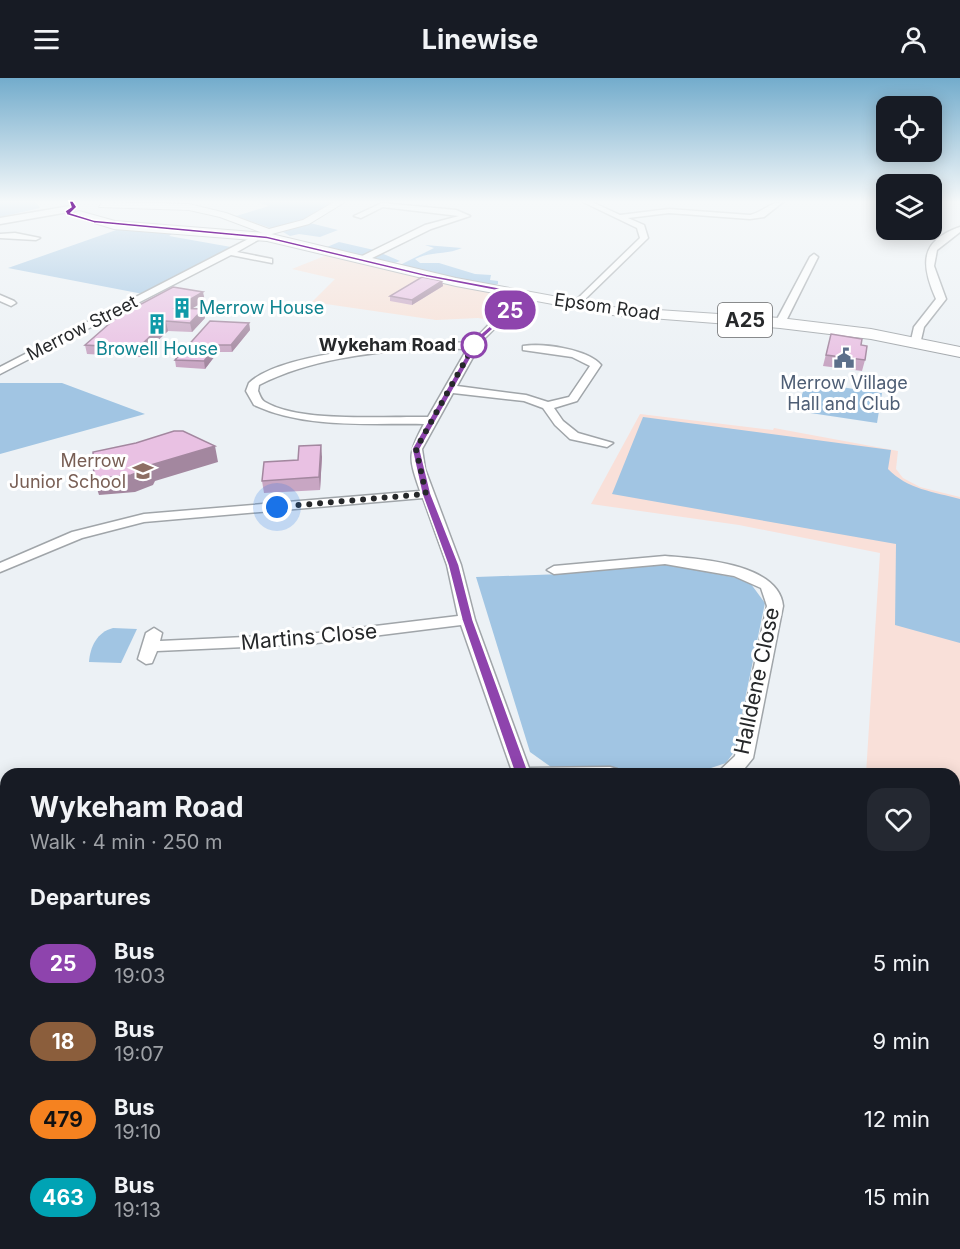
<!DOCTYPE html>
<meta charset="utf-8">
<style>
body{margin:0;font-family:Inter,sans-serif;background:#242831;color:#f1f3f6;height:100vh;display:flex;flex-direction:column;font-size:22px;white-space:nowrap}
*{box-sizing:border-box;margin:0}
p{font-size:20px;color:#9ea1a6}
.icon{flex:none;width:33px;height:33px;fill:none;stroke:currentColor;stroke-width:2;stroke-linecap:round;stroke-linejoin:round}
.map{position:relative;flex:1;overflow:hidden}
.details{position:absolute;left:0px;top:690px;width:960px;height:482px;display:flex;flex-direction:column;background:#171b24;border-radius:18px 18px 0 0;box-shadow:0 3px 15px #0003}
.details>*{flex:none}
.badge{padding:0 12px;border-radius:20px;font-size:21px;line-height:39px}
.controls{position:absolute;left:876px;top:18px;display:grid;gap:12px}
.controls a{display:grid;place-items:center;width:66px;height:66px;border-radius:12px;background:#171b24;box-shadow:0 3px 15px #0003;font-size:30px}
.you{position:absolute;width:30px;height:30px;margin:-15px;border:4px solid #fff;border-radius:50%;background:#1a73e8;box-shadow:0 0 0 9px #1a73e833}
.map>.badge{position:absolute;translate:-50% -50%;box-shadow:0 0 0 3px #fff}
h2{padding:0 30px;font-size:22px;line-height:54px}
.round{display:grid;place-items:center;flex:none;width:63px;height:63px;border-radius:18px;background:#242831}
.overview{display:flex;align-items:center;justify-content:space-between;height:102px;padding:0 30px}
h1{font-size:28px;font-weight:700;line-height:45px}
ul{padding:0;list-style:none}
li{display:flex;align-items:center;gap:18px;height:78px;padding:0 30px}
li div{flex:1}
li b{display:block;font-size:22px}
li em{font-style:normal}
li .badge{min-width:66px;font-weight:700;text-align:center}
header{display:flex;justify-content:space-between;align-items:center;height:78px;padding:0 30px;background:#171b24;font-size:27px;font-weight:700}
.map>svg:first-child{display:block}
.commercial{fill:#f8e0d6}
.education{fill:#f9e0d9}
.green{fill:#a1c5e3}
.forest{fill:#9ec5e6}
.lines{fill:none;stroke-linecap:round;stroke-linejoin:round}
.minor-casing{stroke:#a0a5a9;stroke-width:3}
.tertiary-casing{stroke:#a0a5a9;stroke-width:2}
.secondary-casing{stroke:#a0a5a9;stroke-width:3}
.primary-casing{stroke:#a0a5a9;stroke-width:2}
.minor{fill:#fff;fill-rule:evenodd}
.tertiary{fill:#fff;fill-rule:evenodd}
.secondary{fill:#fff;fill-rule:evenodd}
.primary{fill:#fff;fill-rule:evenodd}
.wall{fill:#c8a6c3}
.shaded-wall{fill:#a3879f}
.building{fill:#e9c1e3;stroke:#a3879f;stroke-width:1.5}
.line{fill:#8e44ad;stroke:#fff;stroke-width:1.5}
.walk{stroke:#26282a;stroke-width:6;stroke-dasharray:0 10.8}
.stop-dot{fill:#fff;stroke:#8e44ad;stroke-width:3}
.labels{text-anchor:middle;stroke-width:6;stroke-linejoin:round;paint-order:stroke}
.far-street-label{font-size:18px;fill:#26282a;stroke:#fff}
.far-culture-label{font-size:18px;fill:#0d838f;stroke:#fff;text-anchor:start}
.far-stop-label{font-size:18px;font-weight:bold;fill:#26282a;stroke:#fff;text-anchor:end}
.far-service-label{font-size:18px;fill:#4e5e75;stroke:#fff}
.far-education-label{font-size:18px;fill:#785e54;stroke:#fff;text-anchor:end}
.shield{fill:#fff;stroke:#67686a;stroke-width:1.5}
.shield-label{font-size:20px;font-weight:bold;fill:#26282a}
.street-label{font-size:21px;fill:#26282a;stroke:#fff}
</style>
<header><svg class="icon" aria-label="menu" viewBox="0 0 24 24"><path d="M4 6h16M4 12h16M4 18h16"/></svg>Linewise<svg class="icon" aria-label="person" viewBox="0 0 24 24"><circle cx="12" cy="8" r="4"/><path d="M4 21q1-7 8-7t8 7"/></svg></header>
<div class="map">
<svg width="960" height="1171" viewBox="0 0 960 1171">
<rect width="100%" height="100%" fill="#ecf1f5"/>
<polygon class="commercial" points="327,177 432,202 530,218 496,243 478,240 436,242 312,224 335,201 292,191"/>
<polygon class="education" points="640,336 773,352 774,350 898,373 896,391 903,400 920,409 960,419 960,1171 881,1171 879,1166 954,1166 954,696 866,696 880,475 739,447 591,426"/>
<g class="green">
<polygon points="257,124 337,124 303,143 273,151 236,138 269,128"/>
<polygon points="310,145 338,152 320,159 299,156 290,158 283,154"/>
<polygon points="122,150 172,156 169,158 231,169 143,216 8,190"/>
<polygon points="806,304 882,315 877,345 797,333"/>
<polygon points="0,305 62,305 145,336 0,376"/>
<path d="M643 339 891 372 888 391C907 411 934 414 960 421V565L895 547 896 466 612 416Z"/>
<polygon points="658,485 748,502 765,525 734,674 726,685 696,695 551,689 530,674 476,499 562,496"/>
<path d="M113 550 137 551 121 585 89 584C90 569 97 554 113 550Z"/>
</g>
<g class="forest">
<polygon points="0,124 36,124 40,130 0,139"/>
<polygon points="339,164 374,172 400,183 392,186 327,169"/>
<path d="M425 167 462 170C447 177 431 173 415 181L420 185H439L475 196 491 197 490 202 498 203V206L493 208 398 188 434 170Z"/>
</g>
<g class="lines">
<g class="minor-casing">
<g id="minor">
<path d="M583 124H592L620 137 669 131 750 137C763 134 770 124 783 124L764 139 750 141 669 135 628 140 644 147 648 160 577 229 572 226 574 224 640 160 637 150Z"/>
<polygon points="382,125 456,132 470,138 431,151 366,183 360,183 360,179 425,147 459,138 383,129 361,140 354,138"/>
<path d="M960 149V154L937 172 934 188 946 221 924 249 921 262 923 265 914 267 911 262 914 249 936 221C921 187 919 163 960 149Z"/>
<polygon points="15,155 40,160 36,162 0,160 0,156"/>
<polygon points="258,156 265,158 237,174 272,181 272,185 231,177 0,296 0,289"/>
<polygon points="814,176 818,179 785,245 777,247 775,245 810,179"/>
<path d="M527 216 535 218 505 240 482 263 457 308 526 317 548 324 569 319 590 288 572 279 523 272V268C543 265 588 271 601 287L577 323 554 330 563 343 578 355 613 365 607 369 570 361 555 347 543 330 524 323 453 315 422 371 425 391 461 487 475 542 529 690 610 689 617 691 619 696H513L461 547 309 566 157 573 152 585 146 586 138 581 146 555 154 550 162 555 160 563 309 556 458 538 447 487 423 420 144 444 82 460 0 494V485L72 454 144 436 420 413C409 380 407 377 424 346 368 345 306 351 254 327L246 313 249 305C281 273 425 262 471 265L499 236ZM424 270 467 271 428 339C386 338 300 345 265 324 261 322 260 317 258 313L259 307C310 281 368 275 424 270Z"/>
<polygon points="0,217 14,223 16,225 11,228 0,223"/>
<path d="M665 478C699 481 779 485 783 528L753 680 740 696H716L735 678 767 528 761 510 734 498 665 486 554 496 547 492 554 488Z"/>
<rect x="0" y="737" width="6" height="14"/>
<polygon points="6,971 6,993 0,994 0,972"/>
<polygon points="585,1166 638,1166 640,1171 583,1171"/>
</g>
</g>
<g class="tertiary-casing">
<polygon id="tertiary" points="102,124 189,126 226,135 269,151 303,142 334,124 345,124 309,146 268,157 220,139 189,132 99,129"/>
</g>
<g class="secondary-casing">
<polygon id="secondary" points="70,128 75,131 74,133 0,146 0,140"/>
</g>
<g class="primary-casing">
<polygon id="primary" points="79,133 115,143 267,155 456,200 612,229 780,240 871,251 960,269 960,279 871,261 780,250 612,237 456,208 267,163 114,151 75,139 75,135"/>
</g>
<use href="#minor" class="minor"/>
<use href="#tertiary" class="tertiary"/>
<use href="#secondary" class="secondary"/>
<use href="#primary" class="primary"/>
</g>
<g class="wall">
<polygon points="442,203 443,208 412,227 390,223 390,218"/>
<polygon points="205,223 191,231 203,231 205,240 192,254 168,253 140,279 87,276 85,267 130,232"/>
<polygon points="249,245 250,252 232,274 218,274 205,291 176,289 175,282"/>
<polygon points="831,256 861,267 865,282 862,293 823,288"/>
<polygon points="322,379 320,412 264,415 262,403 298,382"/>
</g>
<g class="shaded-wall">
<polygon points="442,203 443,208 412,227 412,222"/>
<polygon points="203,214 205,223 177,239 175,230"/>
<polygon points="203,231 205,240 192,254 190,245"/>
<polygon points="166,243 168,253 140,279 138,270"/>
<polygon points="249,245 250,252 232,274 231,267"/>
<polygon points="217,267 218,274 205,291 204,283"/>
<polygon points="321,367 322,379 320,412 319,399"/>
<polygon points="215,368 218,384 155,403 153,407 135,414 99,417 94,401 151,387"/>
</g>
<g class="building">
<polygon points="422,199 442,203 412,222 390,218"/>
<polygon points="173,209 203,214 175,230 203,231 190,245 166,243 138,270 85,267 125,232 130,232"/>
<polygon points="210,243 249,245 231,267 217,267 204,283 175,282"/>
<polygon points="831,256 862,261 861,267 867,268 865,282 826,277"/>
<polygon points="174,353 183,353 215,368 151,387 149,390 131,397 94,401 93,374 136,365"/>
<polygon points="321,367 319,399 262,403 264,384 298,382 299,368"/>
</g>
<linearGradient id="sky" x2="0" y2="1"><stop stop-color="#73accc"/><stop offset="0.43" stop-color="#f6f9fa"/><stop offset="1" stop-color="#f6f9fa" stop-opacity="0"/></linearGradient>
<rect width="960" height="288" fill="url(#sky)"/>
<polygon class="line" points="69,123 73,123 77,129 71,135 94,142 267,158 426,196 532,216 481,262 420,371 431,416 459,487 473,542 529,696 527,699 522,701 515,696 462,542 448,487 422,416 412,371 476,260 524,218 426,199 267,161 94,145 67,137 65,133 71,129"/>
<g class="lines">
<polyline class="walk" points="277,429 426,416 416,371 474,267"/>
</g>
<defs>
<g id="building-bare" transform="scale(1.62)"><path d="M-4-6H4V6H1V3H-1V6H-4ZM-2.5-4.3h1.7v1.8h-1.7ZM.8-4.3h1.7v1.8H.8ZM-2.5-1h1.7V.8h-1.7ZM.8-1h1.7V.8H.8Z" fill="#0f9aa8" stroke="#fff" stroke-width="2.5" paint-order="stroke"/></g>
<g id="civic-bare" transform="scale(1.62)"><path d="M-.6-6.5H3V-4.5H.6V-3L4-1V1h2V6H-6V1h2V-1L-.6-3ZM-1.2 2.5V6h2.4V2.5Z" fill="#5c6f8a" stroke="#fff" stroke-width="2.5" paint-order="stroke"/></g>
<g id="school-bare" transform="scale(1.62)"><path d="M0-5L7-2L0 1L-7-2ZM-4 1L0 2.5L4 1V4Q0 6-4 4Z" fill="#8d6e63" stroke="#fff" stroke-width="2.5" paint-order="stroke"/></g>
</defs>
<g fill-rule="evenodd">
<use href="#building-bare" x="182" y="230"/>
<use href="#building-bare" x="157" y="246"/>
<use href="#civic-bare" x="844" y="280"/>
<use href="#school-bare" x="143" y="393"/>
</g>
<circle class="stop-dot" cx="474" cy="267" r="12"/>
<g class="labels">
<g class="far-street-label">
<text transform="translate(607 229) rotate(8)" y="6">Epsom Road</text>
<text transform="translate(82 250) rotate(-27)" y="6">Merrow Street</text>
</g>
<g class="far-culture-label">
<text x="199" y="236">Merrow House</text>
<text x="157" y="277" text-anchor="middle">Browell House</text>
</g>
<g class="far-stop-label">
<text x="456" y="273">Wykeham Road</text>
</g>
<g class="far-service-label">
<text x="844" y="311">Merrow Village<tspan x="844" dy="21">Hall and Club</tspan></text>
</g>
<g class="far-education-label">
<text x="126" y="389">Merrow<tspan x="126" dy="21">Junior School</tspan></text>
</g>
<rect class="shield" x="718" y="225" width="54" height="34" rx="4.5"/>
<g class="shield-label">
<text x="745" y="249">A25</text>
</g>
<g class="street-label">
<text transform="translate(309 559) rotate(-5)" y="7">Martins Close</text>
<text transform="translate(757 603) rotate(-78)" y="7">Halldene Close</text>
</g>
</g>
</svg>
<div class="controls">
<a><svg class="icon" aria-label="locate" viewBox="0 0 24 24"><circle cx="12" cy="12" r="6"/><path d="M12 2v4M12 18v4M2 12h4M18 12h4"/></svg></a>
<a><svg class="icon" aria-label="layers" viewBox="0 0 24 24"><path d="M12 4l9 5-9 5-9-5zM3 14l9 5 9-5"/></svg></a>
</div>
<div class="you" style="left:277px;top:429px"></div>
<b class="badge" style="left:510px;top:232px;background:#8e44ad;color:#fff">25</b>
<section class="details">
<div class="overview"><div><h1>Wykeham Road</h1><p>Walk · 4 min · 250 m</p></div><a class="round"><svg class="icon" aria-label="heart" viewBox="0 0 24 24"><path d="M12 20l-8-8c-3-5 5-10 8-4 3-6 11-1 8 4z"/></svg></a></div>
<h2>Departures</h2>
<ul>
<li><span class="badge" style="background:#8e44ad;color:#fff">25</span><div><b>Bus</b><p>19:03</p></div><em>5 min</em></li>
<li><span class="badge" style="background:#8b5e3c;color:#fff">18</span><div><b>Bus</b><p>19:07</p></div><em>9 min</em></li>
<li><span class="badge" style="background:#f58220;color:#111">479</span><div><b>Bus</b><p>19:10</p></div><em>12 min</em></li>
<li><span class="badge" style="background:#00a3b4;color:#fff">463</span><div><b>Bus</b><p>19:13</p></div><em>15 min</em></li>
</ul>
</section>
</div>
